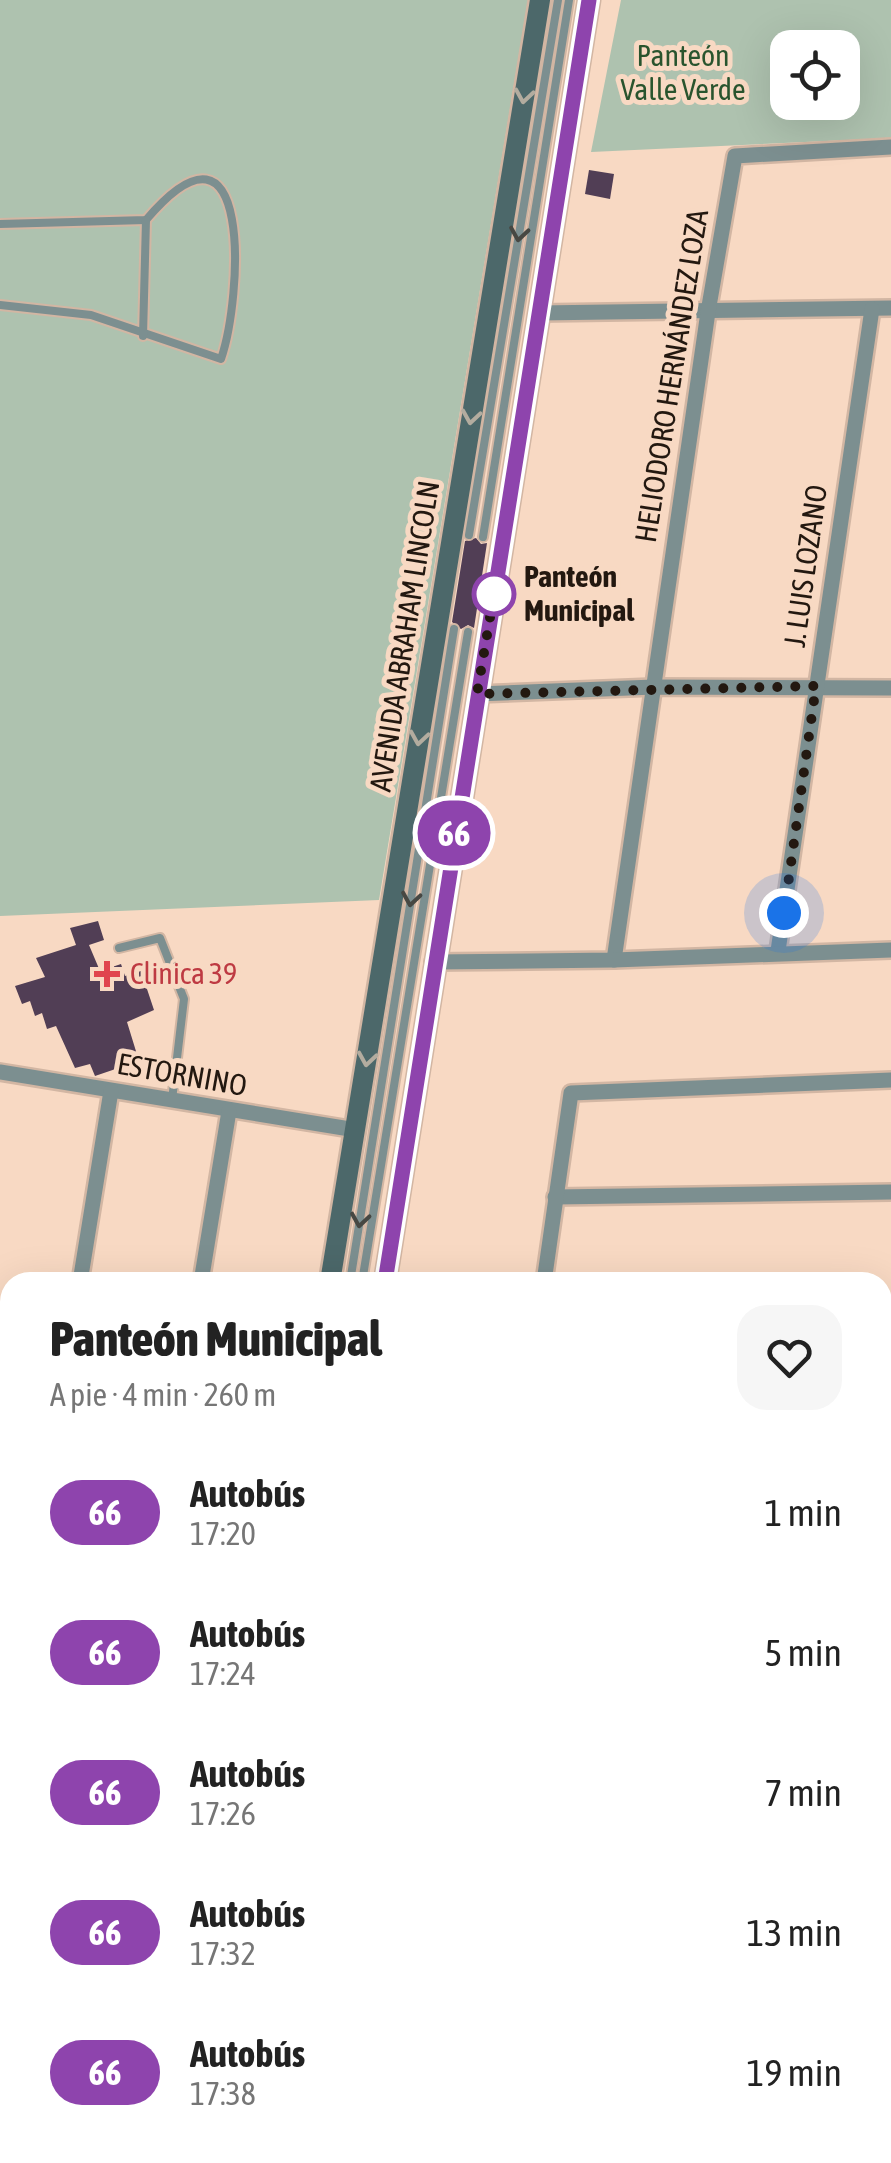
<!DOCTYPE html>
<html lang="es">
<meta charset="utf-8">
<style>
body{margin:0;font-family:"Asap Condensed",sans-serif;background:#f6f6f6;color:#222;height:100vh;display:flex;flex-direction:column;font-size:38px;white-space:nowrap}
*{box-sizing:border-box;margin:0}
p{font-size:32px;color:#767676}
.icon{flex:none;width:55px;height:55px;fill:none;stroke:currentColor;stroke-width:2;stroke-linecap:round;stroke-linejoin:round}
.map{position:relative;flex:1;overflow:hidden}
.panel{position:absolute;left:0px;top:1272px;width:892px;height:892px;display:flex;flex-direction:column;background:#fff;border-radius:30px 30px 0 0;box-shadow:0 10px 40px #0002}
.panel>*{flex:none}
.badge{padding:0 20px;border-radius:32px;font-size:35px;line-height:65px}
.fabs{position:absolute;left:770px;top:30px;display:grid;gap:20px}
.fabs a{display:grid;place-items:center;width:90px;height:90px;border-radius:20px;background:#fff;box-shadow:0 10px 40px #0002;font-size:50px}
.you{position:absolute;width:50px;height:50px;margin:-25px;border:8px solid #fff;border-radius:50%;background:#1a73e8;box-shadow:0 0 0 15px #1a73e833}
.map>.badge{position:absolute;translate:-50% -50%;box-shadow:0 0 0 5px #fff}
.round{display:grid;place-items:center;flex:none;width:105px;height:105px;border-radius:30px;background:#f6f6f6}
.headline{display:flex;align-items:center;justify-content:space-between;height:170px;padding:0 50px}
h1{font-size:48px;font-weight:800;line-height:75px}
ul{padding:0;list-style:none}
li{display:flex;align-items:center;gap:30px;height:140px;padding:0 50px}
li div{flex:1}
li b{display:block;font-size:38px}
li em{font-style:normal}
li .badge{min-width:110px;font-weight:700;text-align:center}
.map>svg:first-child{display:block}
.green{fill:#aec2af;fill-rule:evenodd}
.building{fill:#513e55}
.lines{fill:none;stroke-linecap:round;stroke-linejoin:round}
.lane-casing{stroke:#d2b6a3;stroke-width:12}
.street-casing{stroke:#d2b6a3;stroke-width:20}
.secondary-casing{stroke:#d2b6a3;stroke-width:25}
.lane{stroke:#7c8f90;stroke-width:8}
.street{stroke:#7c8f90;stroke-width:15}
.secondary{stroke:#4c686a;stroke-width:20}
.oneway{stroke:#b3ac9f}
.oneway2{stroke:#474843}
.line-casing{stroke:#fff;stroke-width:22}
.line{stroke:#8e44ad;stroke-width:15}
.walk{stroke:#231810;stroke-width:10;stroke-dasharray:0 18}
.stop-dot{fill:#fff;stroke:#8e44ad;stroke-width:5}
.health-dot{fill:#e0444e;stroke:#f8d9c3;stroke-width:4}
.labels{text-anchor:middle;stroke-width:10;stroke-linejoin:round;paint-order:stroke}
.park-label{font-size:30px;fill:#29542e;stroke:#f8d9c3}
.street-label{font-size:30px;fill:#231810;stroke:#f8d9c3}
.stop-label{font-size:30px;font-weight:bold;fill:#231810;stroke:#f8d9c3;text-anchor:start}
.health-label{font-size:30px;fill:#be3a42;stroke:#f8d9c3;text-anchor:start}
</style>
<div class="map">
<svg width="891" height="2163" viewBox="0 0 891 2163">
<rect width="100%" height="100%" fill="#f8d9c3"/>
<g class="green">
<polygon points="0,0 528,0 379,900 0,916"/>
<path d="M621 0H891V138L591 152ZM788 48H842V102H788Z"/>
</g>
<g class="building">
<polygon points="589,170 614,174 610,199 585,194"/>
<polygon points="476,538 481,544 487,543 474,628 468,625 461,629 452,622 465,541"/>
<polygon points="98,921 104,940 89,945 100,971 121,964 125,976 141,971 154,1010 127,1022 139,1061 95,1076 90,1064 75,1068 56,1026 47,1029 42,1013 35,1016 30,1001 22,1004 15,986 45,977 36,958 76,945 70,928"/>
</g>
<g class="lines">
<g class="lane-casing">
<g id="lane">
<path d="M0 224 146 220C254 93 242 298 221 359L91 315 0 305"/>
<polyline points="143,336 146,220"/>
<polyline points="469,535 558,0"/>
<polyline points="483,537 569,0"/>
<polyline points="119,948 160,938 184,999 172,1100"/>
<polyline points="350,1282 454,629"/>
<polyline points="362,1282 468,632"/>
<polyline points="882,1987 891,1988"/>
<polyline points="882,2111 891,2071"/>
<polyline points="770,2155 846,2159 860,2155"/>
<polyline points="210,2163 211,2155"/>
<polyline points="224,2163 225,2155"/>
<polyline points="323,2163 323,2155"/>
<polyline points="367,2163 367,2155"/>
<polyline points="476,2163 481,2155"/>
<polyline points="600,2163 601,2155"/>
</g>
</g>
<g class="street-casing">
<g id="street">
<polyline points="539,313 891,308"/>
<polyline points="477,694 654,687 891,688"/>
<polyline points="778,951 872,309"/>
<polyline points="614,960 708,312 735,156 891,147"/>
<polyline points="433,962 614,960 891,950"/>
<polyline points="0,1072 356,1130"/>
<polyline points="555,1197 891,1192"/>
<polyline points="80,1282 111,1091"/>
<polyline points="201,1282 229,1111"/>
<polyline points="544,1282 571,1093 891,1080"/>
<polyline points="882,1306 891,1306"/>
<polyline points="882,1420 891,1420"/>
<polyline points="882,1557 891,1523"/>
<polyline points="0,1733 10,1735"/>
<polyline points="882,1788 891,1788"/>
<polyline points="882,1897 891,1897"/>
<polyline points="0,2110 10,2106"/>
<polyline points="63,2163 64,2155"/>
</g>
</g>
<g class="secondary-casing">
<g id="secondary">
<polyline points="330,1282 540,0"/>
<polyline points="385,1282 589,0"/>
<polyline points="191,2163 193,2155"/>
<polyline points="240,2163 241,2155"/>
</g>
</g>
<use href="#lane" class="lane"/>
<use href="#street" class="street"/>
<use href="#secondary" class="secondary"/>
</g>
<defs><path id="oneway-chevron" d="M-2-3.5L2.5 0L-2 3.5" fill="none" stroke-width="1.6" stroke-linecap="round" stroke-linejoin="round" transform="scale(2.5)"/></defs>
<g class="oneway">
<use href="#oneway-chevron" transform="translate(524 96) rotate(99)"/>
<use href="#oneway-chevron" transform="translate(471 417) rotate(99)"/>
<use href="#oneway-chevron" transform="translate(419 738) rotate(99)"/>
<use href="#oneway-chevron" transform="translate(367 1059) rotate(99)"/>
</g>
<g class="oneway2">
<use href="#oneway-chevron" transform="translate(519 234) rotate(99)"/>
<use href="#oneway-chevron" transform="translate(411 899) rotate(99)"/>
<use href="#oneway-chevron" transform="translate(360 1220) rotate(99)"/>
</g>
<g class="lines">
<g class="line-casing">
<polyline id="line" points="385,1282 589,0"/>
</g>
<use href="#line" class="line"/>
<polyline class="walk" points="494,594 495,588 477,694 816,686 784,913"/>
</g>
<circle class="stop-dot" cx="494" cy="594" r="20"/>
<path class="health-dot" d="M102 959h10v10h10v10h-10v10h-10v-10h-10v-10h10z"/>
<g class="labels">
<g class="park-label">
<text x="683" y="66">Panteón<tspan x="683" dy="34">Valle Verde</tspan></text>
</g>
<g class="street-label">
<text transform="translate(672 376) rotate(-81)" y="10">HELIODORO HERNÁNDEZ LOZA</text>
<text transform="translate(806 566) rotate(-82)" y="10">J. LUIS LOZANO</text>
<text transform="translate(405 636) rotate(-81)" y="10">AVENIDA ABRAHAM LINCOLN</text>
<text transform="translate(182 1075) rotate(10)" y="10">ESTORNINO</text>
</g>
<g class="stop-label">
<text x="524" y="587">Panteón<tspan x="524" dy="34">Municipal</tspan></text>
</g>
<g class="health-label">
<text x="130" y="984">Clinica 39</text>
</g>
</g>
</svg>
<div class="fabs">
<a><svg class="icon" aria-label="locate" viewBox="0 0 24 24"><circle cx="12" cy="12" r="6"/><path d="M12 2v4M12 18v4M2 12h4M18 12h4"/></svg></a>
</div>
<div class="you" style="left:784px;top:913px"></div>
<b class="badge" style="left:454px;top:833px;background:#8e44ad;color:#fff">66</b>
<section class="panel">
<div class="headline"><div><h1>Panteón Municipal</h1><p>A pie · 4 min · 260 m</p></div><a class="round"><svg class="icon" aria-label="heart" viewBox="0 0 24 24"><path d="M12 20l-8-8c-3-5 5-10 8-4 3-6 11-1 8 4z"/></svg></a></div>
<ul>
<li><span class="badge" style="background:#8e44ad;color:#fff">66</span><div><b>Autobús</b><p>17:20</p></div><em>1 min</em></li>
<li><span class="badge" style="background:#8e44ad;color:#fff">66</span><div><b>Autobús</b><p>17:24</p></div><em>5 min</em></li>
<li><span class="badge" style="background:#8e44ad;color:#fff">66</span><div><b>Autobús</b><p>17:26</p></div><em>7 min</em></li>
<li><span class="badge" style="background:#8e44ad;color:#fff">66</span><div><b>Autobús</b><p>17:32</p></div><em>13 min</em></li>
<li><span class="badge" style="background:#8e44ad;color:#fff">66</span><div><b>Autobús</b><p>17:38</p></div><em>19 min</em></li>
</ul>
</section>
</div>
